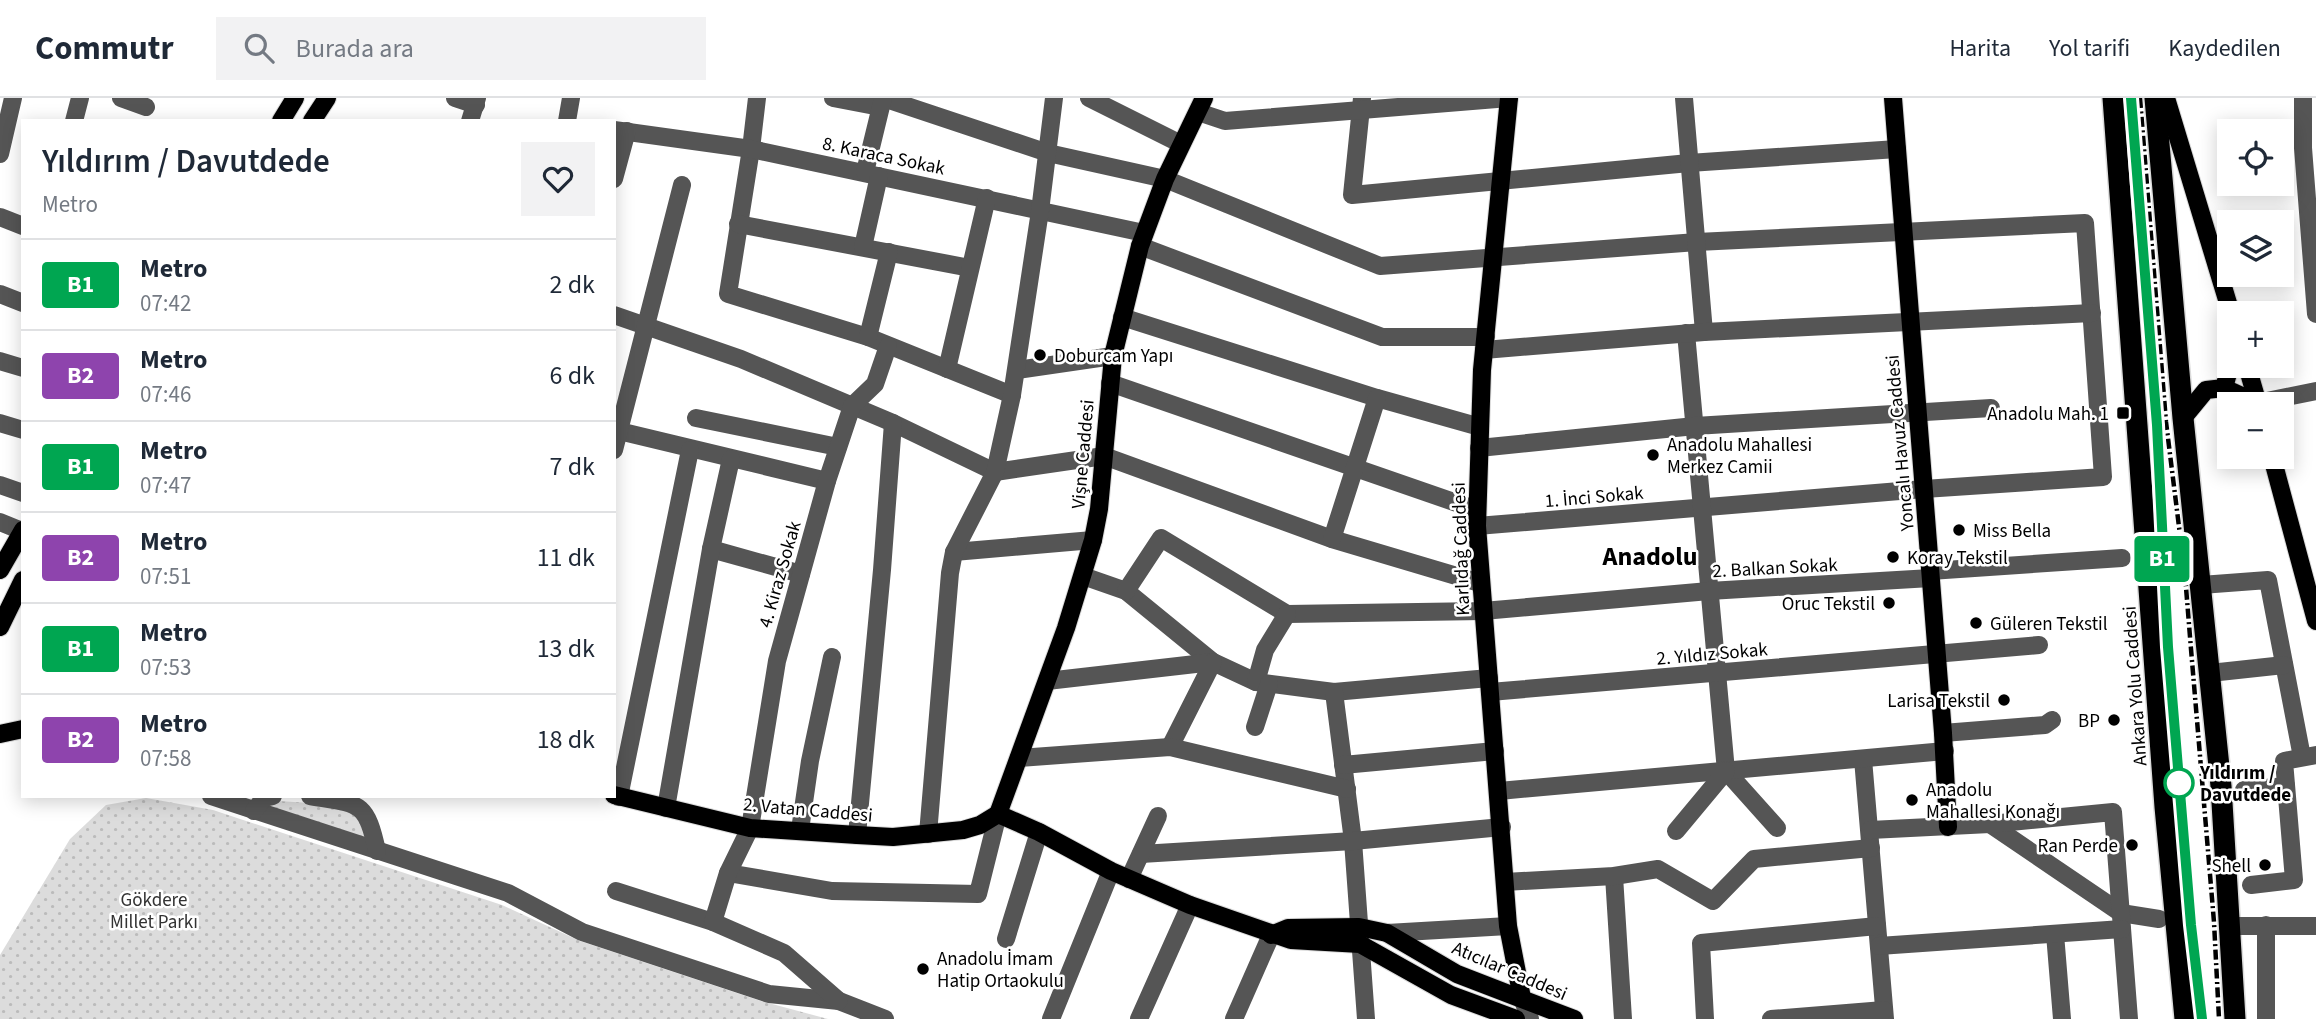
<!DOCTYPE html>
<html lang="tr">
<meta charset="utf-8">
<style>
body{margin:0;font-family:"Source Sans 3",sans-serif;background:#f2f2f3;color:#1f2937;height:100vh;display:flex;flex-direction:column;font-size:26px;white-space:nowrap}
*{box-sizing:border-box;margin:0}
p{font-size:23px;color:#747a83}
.icon{flex:none;width:38px;height:38px;fill:none;stroke:currentColor;stroke-width:2;stroke-linecap:round;stroke-linejoin:round}
.map{position:relative;flex:1;overflow:hidden}
.drawer{position:absolute;left:21px;top:21px;width:595px;height:679px;display:flex;flex-direction:column;background:#fff;border-radius:0px;box-shadow:0 4px 18px #0003}
.drawer>*{flex:none}
.badge{padding:0 14px;border-radius:5px;font-size:24px;line-height:46px}
.buttons{position:absolute;left:2217px;top:21px;display:grid;gap:14px}
.buttons a{display:grid;place-items:center;width:77px;height:77px;border-radius:0px;background:#fff;box-shadow:0 4px 18px #0003;font-size:35px}
.map>.badge{position:absolute;translate:-50% -50%;box-shadow:0 0 0 4px #fff}
.round{display:grid;place-items:center;flex:none;width:74px;height:74px;border-radius:0px;background:#f2f2f3}
.summary{display:flex;align-items:center;justify-content:space-between;height:119px;padding:0 21px}
h1{font-size:33px;font-weight:600;line-height:52px}
ul{padding:0;list-style:none}
li{display:flex;align-items:center;gap:21px;height:91px;padding:0 21px;border-top:2px solid #e0e1e3}
li div{flex:1}
li b{display:block;font-size:26px}
li em{font-style:normal}
li .badge{min-width:77px;font-weight:700;text-align:center}
header{display:flex;align-items:center;gap:42px;box-sizing:border-box;height:98px;padding:0 35px;background:#fff;border-bottom:2px solid #e0e1e3}
header strong{font-size:33px}
nav{display:flex;gap:38px;margin-inline-start:auto;font-size:24px}
.search{width:490px;height:63px;background:#f2f2f3;display:flex;align-items:center;gap:18px;box-sizing:border-box;padding:0 24px;border-radius:0px;color:#747a83;font-size:26px}
.map>svg:first-child{display:block}
.grass{fill:url(#grass-dots)}
.lines{fill:none;stroke-linecap:round;stroke-linejoin:round}
.major-casing{stroke:#dbdbdb;stroke-width:20}
.highway-casing{stroke:#dbdbdb;stroke-width:24}
.minor{stroke:#555;stroke-width:18}
.major{stroke:#000;stroke-width:18}
.highway{stroke:#000;stroke-width:21}
.rail{stroke:#000;stroke-width:4.5;stroke-dasharray:10 3.5 2 3.5;stroke-linecap:butt}
.line-casing{stroke:#fff;stroke-width:16}
.line{stroke:#00a651;stroke-width:10}
.poi-dot{fill:#000;stroke:#fff;stroke-width:2.5}
.stop-dot{fill:#fff;stroke:#00a651;stroke-width:3.5}
.labels{text-anchor:middle;stroke-width:5;stroke-linejoin:round;paint-order:stroke}
.street-label{font-size:19px;fill:#000;stroke:#fff}
.poi-label{font-size:19px;fill:#000;stroke:#fff;text-anchor:start}
.stop-label{font-size:19px;font-weight:bold;fill:#000;stroke:#fff;text-anchor:start}
.park-label{font-size:19px;fill:#333;stroke:#fff}
.district-label{font-size:26px;font-weight:bold;fill:#000;stroke:#fff}
</style>
<header>
<strong>Commutr</strong>
<div class="search"><svg class="icon" aria-label="search" viewBox="0 0 24 24"><circle cx="10" cy="10" r="6"/><path d="M15 15l6 6"/></svg>Burada ara</div>
<nav><a>Harita</a><a>Yol tarifi</a><a>Kaydedilen</a></nav>
</header>
<div class="map">
<svg width="2316" height="921" viewBox="0 0 2316 921">
<defs>
<pattern id="grass-dots" width="8" height="8" patternUnits="userSpaceOnUse" patternTransform="scale(1.75)"><rect width="8" height="8" fill="#dcdcdc"/><path d="M2 2h.1M6 6h.1" fill="none" stroke="#bbb" stroke-width="1.8" stroke-linecap="round"/></pattern>
</defs>
<rect width="100%" height="100%" fill="#fff"/>
<g class="grass">
<polygon points="146,700 213,712 502,807 580,843 761,903 828,921 0,921 0,857 70,741 106,707"/>
<polygon points="278,703 326,706 355,714 371,749 263,708"/>
</g>
<g class="lines">
<g class="major-casing">
<g id="major">
<polyline points="1509,0 1482,272 1477,428 1508,828 1522,900"/>
<polyline points="1893,0 1943,635 1948,729"/>
<polyline points="2166,0 2231,215"/>
<polyline points="281,23 295,0"/>
<polyline points="312,23 327,0"/>
<polyline points="2247,268 2258,306"/>
<polyline points="2224,290 2230,268"/>
<polyline points="2183,320 2206,292 2224,290 2257,305"/>
<polyline points="2272,359 2316,523"/>
<polyline points="0,472 23,432"/>
<polyline points="0,529 23,482"/>
<polyline points="0,636 23,631"/>
<polyline points="614,697 750,730 857,737 893,739 963,732 980,727 998,716"/>
<polyline points="998,716 1066,530 1093,442 1099,411 1113,258 1140,148 1165,81 1204,0"/>
<polyline points="998,716 1039,734 1111,773 1190,807 1291,842 1360,846 1451,897 1516,921"/>
<polyline points="1271,837 1288,830 1359,829 1387,835 1457,876 1574,921"/>
</g>
</g>
<g class="highway-casing">
<g id="highway">
<polyline points="2113,0 2165,709 2185,921"/>
<polyline points="2155,0 2183,320 2221,688 2235,921"/>
</g>
</g>
<g class="minor">
<polyline points="121,0 146,9"/>
<polyline points="455,0 476,7"/>
<polyline points="757,0 751,51 728,196 868,239 1012,297"/>
<polyline points="833,0 880,9"/>
<polyline points="883,0 1048,55 1165,81 1380,168 1697,144 2085,125 2103,379 1924,391 1477,428"/>
<polyline points="1089,0 1181,46"/>
<polyline points="1362,0 1352,97 1689,65 1897,51"/>
<polyline points="1684,0 1704,234"/>
<polyline points="2303,0 2303,50 2316,216"/>
<polyline points="1198,14 1225,23 1509,0"/>
<polyline points="74,23 80,0"/>
<polyline points="470,23 477,0"/>
<polyline points="567,23 571,0"/>
<polyline points="614,32 751,51 1144,135"/>
<polyline points="0,56 13,0"/>
<polyline points="865,74 883,0"/>
<polyline points="614,81 627,33"/>
<polyline points="0,119 23,128"/>
<polyline points="738,126 970,170"/>
<polyline points="1140,148 1382,239 1486,239"/>
<polyline points="863,149 879,78"/>
<polyline points="0,196 23,205"/>
<polyline points="614,217 741,261 893,325 995,374 1104,358 1332,441 1480,485"/>
<polyline points="1122,219 1377,300 1480,329"/>
<polyline points="1686,235 1726,673"/>
<polyline points="868,239 889,154"/>
<polyline points="1484,252 1704,234 2092,215"/>
<polyline points="0,263 23,270"/>
<polyline points="947,271 987,100"/>
<polyline points="1017,272 1113,258"/>
<polyline points="1110,285 1477,412"/>
<polyline points="2257,305 2316,293"/>
<polyline points="696,320 838,349"/>
<polyline points="0,325 23,332"/>
<polyline points="619,333 827,383"/>
<polyline points="1479,350 1695,328 1991,310"/>
<polyline points="614,352 682,87"/>
<polyline points="0,387 23,395"/>
<polyline points="0,424 22,433"/>
<polyline points="1332,441 1377,300"/>
<polyline points="711,451 801,476"/>
<polyline points="954,454 1093,442"/>
<polyline points="1930,473 2122,460"/>
<polyline points="1083,478 1126,493 1213,564 1256,584 1334,594 1489,580"/>
<polyline points="2201,487 2268,482 2302,659"/>
<polyline points="1126,493 1161,440 1287,516"/>
<polyline points="1287,516 1483,513 1709,493 1931,480"/>
<polyline points="2210,575 2284,567"/>
<polyline points="1047,583 1213,564"/>
<polyline points="1256,584 1265,552 1287,516"/>
<polyline points="1334,594 1353,743 1366,921"/>
<polyline points="1490,594 2039,547"/>
<polyline points="1255,629 1269,586"/>
<polyline points="1943,635 2045,627 2052,622"/>
<polyline points="1170,649 1213,564"/>
<polyline points="1019,660 1170,649 1347,691"/>
<polyline points="1863,661 1885,921"/>
<polyline points="1343,667 1495,653"/>
<polyline points="1726,673 1777,730"/>
<polyline points="2244,692 2286,688"/>
<polyline points="1499,693 1945,653"/>
<polyline points="211,698 508,795 582,834 769,896 839,903 885,921"/>
<path d="M310 698C359 706 366 702 377 753"/>
<polyline points="619,699 690,352"/>
<polyline points="666,710 711,451 731,361"/>
<polyline points="254,713 264,700 273,698"/>
<polyline points="1990,726 2121,815 2159,821"/>
<polyline points="800,732 810,663 832,559"/>
<polyline points="1870,732 1990,726 2113,714 2129,921"/>
<polyline points="1676,733 1726,673"/>
<polyline points="928,736 950,475 954,454 995,374 1012,297 1040,113 1054,0"/>
<polyline points="857,737 882,472 893,325"/>
<polyline points="1141,756 1353,743 1502,729"/>
<polyline points="728,775 832,793 978,796 998,716"/>
<polyline points="1614,778 1623,921"/>
<polyline points="1129,781 1158,718"/>
<polyline points="1505,784 1614,778 1658,771 1713,803 1754,761 1871,750"/>
<polyline points="2251,787 2294,782 2284,663 2316,657"/>
<polyline points="616,793 713,824"/>
<polyline points="2266,827 2266,921"/>
<polyline points="2230,828 2316,828"/>
<polyline points="1387,835 1508,828"/>
<polyline points="2055,836 2062,921"/>
<polyline points="1006,841 1039,734"/>
<polyline points="1879,848 2122,831"/>
<polyline points="1522,900 1530,921"/>
<polyline points="839,903 784,855 713,824 728,775 750,730 777,563 827,383 852,308 875,286 888,248"/>
<polyline points="1051,921 1111,773"/>
<polyline points="1139,921 1190,807"/>
<polyline points="1234,921 1271,837"/>
<polyline points="1705,921 1701,845 1877,828"/>
<polyline points="1771,921 1884,912"/>
</g>
<use href="#major" class="major"/>
<use href="#highway" class="highway"/>
<g class="rail">
<polyline points="2140,0 2166,324 2185,477 2191,551 2214,824 2219,921"/>
<polyline points="2157,324 2168,549 2191,827 2202,921"/>
</g>
</g>
<g class="lines">
<g class="line-casing">
<polyline id="line" points="2131,0 2157,327 2168,549 2191,827 2202,921"/>
</g>
<use href="#line" class="line"/>
</g>
<g class="poi-dot">
<circle cx="1040" cy="257" r="7"/>
<rect x="2116" y="308" width="14" height="14" rx="3.5"/>
<circle cx="1653" cy="357" r="7"/>
<circle cx="1959" cy="432" r="7"/>
<circle cx="1893" cy="459" r="7"/>
<circle cx="1889" cy="505" r="7"/>
<circle cx="1976" cy="525" r="7"/>
<circle cx="2004" cy="602" r="7"/>
<circle cx="2114" cy="622" r="7"/>
<circle cx="1912" cy="702" r="7"/>
<circle cx="2132" cy="747" r="7"/>
<circle cx="2265" cy="767" r="7"/>
<circle cx="923" cy="871" r="7"/>
</g>
<circle class="stop-dot" cx="2179" cy="685" r="14"/>
<g class="labels">
<g class="street-label">
<text transform="translate(884 57) rotate(12)" y="7">8. Karaca Sokak</text>
<text transform="translate(1899 345) rotate(-95)" y="7">Yoncalı Havuz Caddesi</text>
<text transform="translate(1082 356) rotate(-85)" y="7">Vişne Caddesi</text>
<text transform="translate(1594 398) rotate(-5)" y="7">1. İnci Sokak</text>
<text transform="translate(1460 451) rotate(-92)" y="7">Karlıdağ Caddesi</text>
<text transform="translate(1775 469) rotate(-3)" y="7">2. Balkan Sokak</text>
<text transform="translate(779 476) rotate(-74)" y="7">4. Kiraz Sokak</text>
<text transform="translate(1712 555) rotate(-5)" y="7">2. Yıldız Sokak</text>
<text transform="translate(2134 588) rotate(-94)" y="7">Ankara Yolu Caddesi</text>
<text transform="translate(808 711) rotate(5)" y="7">2. Vatan Caddesi</text>
<text transform="translate(1510 872) rotate(23)" y="7">Atıcılar Caddesi</text>
</g>
<g class="poi-label">
<text x="1054" y="264">Doburcam Yapı</text>
<text x="2109" y="322" text-anchor="end">Anadolu Mah. 1</text>
<text x="1667" y="353">Anadolu Mahallesi<tspan x="1667" dy="22">Merkez Camii</tspan></text>
<text x="1973" y="439">Miss Bella</text>
<text x="1907" y="466">Koray Tekstil</text>
<text x="1875" y="512" text-anchor="end">Oruc Tekstil</text>
<text x="1990" y="532">Güleren Tekstil</text>
<text x="1990" y="609" text-anchor="end">Larisa Tekstil</text>
<text x="2100" y="629" text-anchor="end">BP</text>
<text x="1926" y="698">Anadolu<tspan x="1926" dy="22">Mahallesi Konağı</tspan></text>
<text x="2118" y="754" text-anchor="end">Ran Perde</text>
<text x="2251" y="774" text-anchor="end">Shell</text>
<text x="937" y="867">Anadolu İmam<tspan x="937" dy="22">Hatip Ortaokulu</tspan></text>
</g>
<g class="stop-label">
<text x="2200" y="681">Yıldırım /<tspan x="2200" dy="22">Davutdede</tspan></text>
</g>
<g class="park-label">
<text x="154" y="808">Gökdere<tspan x="154" dy="22">Millet Parkı</tspan></text>
</g>
<g class="district-label">
<text x="1650" y="467">Anadolu</text>
</g>
</g>
</svg>
<div class="buttons">
<a><svg class="icon" aria-label="locate" viewBox="0 0 24 24"><circle cx="12" cy="12" r="6"/><path d="M12 2v4M12 18v4M2 12h4M18 12h4"/></svg></a>
<a><svg class="icon" aria-label="layers" viewBox="0 0 24 24"><path d="M12 4l9 5-9 5-9-5zM3 14l9 5 9-5"/></svg></a>
<a>+</a>
<a>−</a>
</div>
<b class="badge" style="left:2162px;top:461px;background:#00a651;color:#fff">B1</b>
<section class="drawer">
<div class="summary"><div><h1>Yıldırım / Davutdede</h1><p>Metro</p></div><a class="round"><svg class="icon" aria-label="heart" viewBox="0 0 24 24"><path d="M12 20l-8-8c-3-5 5-10 8-4 3-6 11-1 8 4z"/></svg></a></div>
<ul>
<li><span class="badge" style="background:#00a651;color:#fff">B1</span><div><b>Metro</b><p>07:42</p></div><em>2 dk</em></li>
<li><span class="badge" style="background:#8e44ad;color:#fff">B2</span><div><b>Metro</b><p>07:46</p></div><em>6 dk</em></li>
<li><span class="badge" style="background:#00a651;color:#fff">B1</span><div><b>Metro</b><p>07:47</p></div><em>7 dk</em></li>
<li><span class="badge" style="background:#8e44ad;color:#fff">B2</span><div><b>Metro</b><p>07:51</p></div><em>11 dk</em></li>
<li><span class="badge" style="background:#00a651;color:#fff">B1</span><div><b>Metro</b><p>07:53</p></div><em>13 dk</em></li>
<li><span class="badge" style="background:#8e44ad;color:#fff">B2</span><div><b>Metro</b><p>07:58</p></div><em>18 dk</em></li>
</ul>
</section>
</div>
